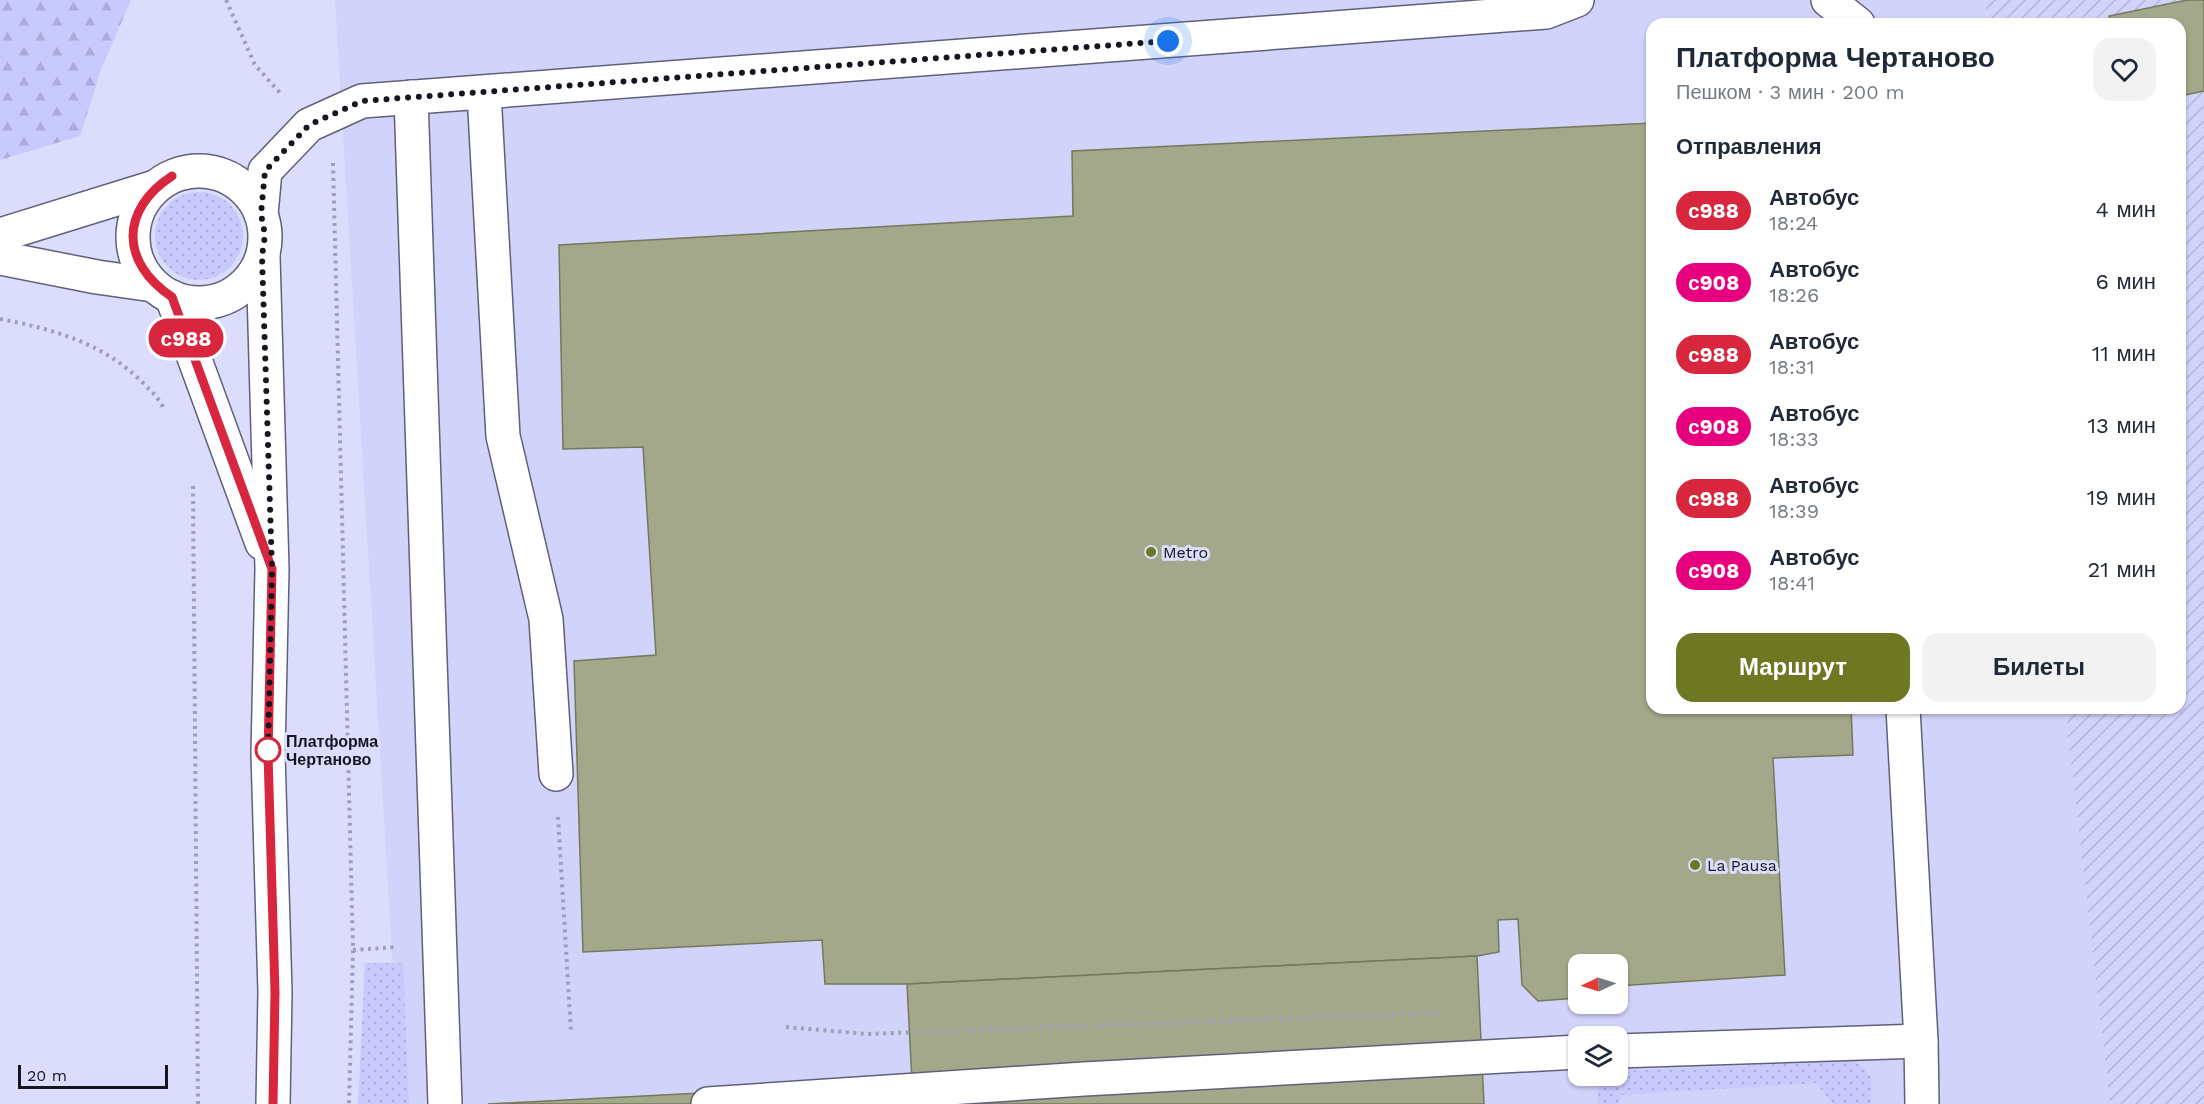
<!DOCTYPE html>
<html lang="ru">
<meta charset="utf-8">
<style>
body{margin:0;font-family:"Work Sans",sans-serif;background:#f2f2f3;color:#1f2937;height:100vh;display:flex;flex-direction:column;font-size:22px;white-space:nowrap}
*{box-sizing:border-box;margin:0}
p{font-size:20px;color:#747a83}
.icon{flex:none;width:33px;height:33px;fill:none;stroke:currentColor;stroke-width:2;stroke-linecap:round;stroke-linejoin:round}
.map{position:relative;flex:1;overflow:hidden}
.drawer{position:absolute;left:1646px;top:18px;width:540px;height:696px;display:flex;flex-direction:column;background:#fff;border-radius:18px;box-shadow:0 2px 4px #0004}
.drawer>*{flex:none}
.badge{padding:0 12px;border-radius:20px;font-size:21px;line-height:39px}
.needle{width:39px;rotate:266deg}
.controls{position:absolute;left:1568px;top:954px;display:grid;gap:12px}
.controls a{display:grid;place-items:center;width:60px;height:60px;border-radius:12px;background:#fff;box-shadow:0 2px 4px #0004;font-size:30px}
.scale{position:absolute;left:18px;bottom:15px;width:150px;box-sizing:border-box;padding-left:6px;border:3px solid #161621;border-top:0;font-size:16px;line-height:21px;white-space:nowrap;color:#161621;-webkit-text-stroke:4px #dcddfd;paint-order:stroke}
.you{position:absolute;width:30px;height:30px;margin:-15px;border:4px solid #fff;border-radius:50%;background:#1a73e8;box-shadow:0 0 0 9px #1a73e833}
.map>.badge{position:absolute;translate:-50% -50%;box-shadow:0 0 0 3px #fff}
h2{padding:0 30px;font-size:22px;line-height:54px}
.round{display:grid;place-items:center;flex:none;width:63px;height:63px;border-radius:18px;background:#f2f2f3}
.head{display:flex;align-items:center;justify-content:space-between;height:102px;padding:0 30px}
h1{font-size:28px;font-weight:600;line-height:45px}
.primary-button{display:flex;gap:12px;margin-top:auto;padding:12px 30px}
.primary-button a{flex:1;height:69px;border-radius:18px;background:#6e7722;color:#fff;font-size:24px;font-weight:600;line-height:69px;text-align:center}
.primary-button a+a{background:#f2f2f3;color:#1f2937}
ul{padding:0;list-style:none}
li{display:flex;align-items:center;gap:18px;height:72px;padding:0 30px}
li div{flex:1}
li b{display:block;font-size:22px}
li em{font-style:normal}
li .badge{min-width:66px;font-weight:700;text-align:center}
.map>svg:first-child{display:block}
.built{fill:#d2d3fa;fill-rule:evenodd}
.industrial{fill:url(#industrial-furrows)}
.green{fill:url(#green-dots)}
.forest{fill:url(#forest-firs)}
.building{fill:#a3a88a;stroke:#74785c;stroke-width:1.5}
.lines{fill:none;stroke-linecap:round;stroke-linejoin:round}
.minor-casing{stroke:#5f607a;stroke-width:36}
.path{stroke:#9e9fb9;stroke-width:4;stroke-dasharray:3 4.5;stroke-linecap:butt}
.minor{stroke:#fff;stroke-width:33}
.line-casing{stroke:#fff;stroke-width:14}
.line{stroke:#d7263d;stroke-width:9}
.walk{stroke:#161621;stroke-width:6;stroke-dasharray:0 10.8}
.poi-dot{fill:#6e7722;stroke:#dcddfd;stroke-width:2}
.stop-dot{fill:#fff;stroke:#d7263d;stroke-width:3}
.labels{text-anchor:middle;stroke-width:6;stroke-linejoin:round;paint-order:stroke}
.poi-label{font-size:16px;fill:#161621;stroke:#dcddfd;text-anchor:start}
.stop-label{font-size:16px;font-weight:bold;fill:#161621;stroke:#dcddfd;text-anchor:start}
</style>
<div class="map">
<svg width="2204" height="1104" viewBox="0 0 2204 1104">
<defs>
<pattern id="industrial-furrows" width="10" height="10" patternUnits="userSpaceOnUse" patternTransform="scale(1.5)"><rect width="10" height="10" fill="#d2d3fa"/><path d="M-1 1l2-2M0 10L10 0M9 11l2-2" fill="none" stroke="#b4b4d6"/></pattern>
<pattern id="green-dots" width="8" height="8" patternUnits="userSpaceOnUse" patternTransform="scale(1.5)"><rect width="8" height="8" fill="#c8c9fd"/><path d="M2 2h.1M6 6h.1" fill="none" stroke="#abacd9" stroke-width="1.8" stroke-linecap="round"/></pattern>
<pattern id="forest-firs" width="22" height="20" patternUnits="userSpaceOnUse" patternTransform="scale(1.5)"><rect width="22" height="20" fill="#c8c9fd"/><path d="M5 1l3.5 6h-7zM16 11l3.5 6h-7z" fill="#abacd9"/></pattern>
</defs>
<rect width="100%" height="100%" fill="#dcddfd"/>
<path class="built" d="M335 0H1985L1988 24H1652V708H2065L2110 1104H401ZM1578 964H1617V1004H1578ZM1578 1036H1617V1076H1578Z"/>
<polygon class="industrial" points="1985,0 2204,0 2204,1104 2110,1104 2065,708 2180,708 2180,24 1988,24"/>
<g class="green">
<circle cx="199" cy="236" r="44"/>
<polygon points="365,963 403,963 409,1104 358,1104"/>
<polygon points="1856,1061 1871,1077 1871,1104 1833,1104 1816,1083 1621,1095 1618,1104 1598,1104 1597,1076 1617,1076 1617,1071"/>
</g>
<polygon class="forest" points="0,0 131,0 101,70 80,136 0,160"/>
<g class="building">
<polygon points="2187,0 2204,0 2204,91 2180,96 2180,24 2111,24 2109,16"/>
<polygon points="1652,123 1652,708 1851,708 1853,755 1773,758 1785,975 1617,986 1617,964 1578,964 1578,998 1538,1001 1522,985 1518,919 1498,920 1499,952 1477,956 907,984 825,984 822,940 583,952 574,661 656,655 643,447 563,449 559,245 1073,216 1072,151"/>
<polygon points="1477,956 1484,1104 488,1104 912,1082 907,984"/>
</g>
<g class="lines">
<g class="minor-casing">
<g id="minor">
<polyline points="1828,0 1858,24"/>
<polyline points="484,93 503,436 546,619 556,774"/>
<polyline points="411,97 445,1104"/>
<circle cx="199" cy="237" r="66"/>
<polyline points="261,214 265,171 309,125 362,101 1546,12 1577,0"/>
<polyline points="0,235 155,187"/>
<polyline points="263,256 272,569 268,754 275,992 273,1104"/>
<polyline points="0,258 97,277 153,285"/>
<polyline points="172,297 262,543"/>
<polyline points="1903,708 1921,1041 1922,1104"/>
<polyline points="1617,1051 1921,1041"/>
<polyline points="708,1104 1084,1079 1578,1052"/>
</g>
</g>
<g class="path">
<polyline points="226,0 255,65 281,94"/>
<polyline points="333,163 353,950 349,1104"/>
<path d="M0 319C53 329 103 343 142 382 150 390 158 397 163 407"/>
<polyline points="193,486 198,1104"/>
<polyline points="558,817 571,1032"/>
<polyline points="353,950 397,947"/>
<polyline points="1570,998 1571,1010"/>
<polyline points="786,1027 867,1034 1439,1013"/>
</g>
<use href="#minor" class="minor"/>
</g>
<g class="lines">
<g class="line-casing">
<path id="line" d="M172 176C120 210 120 262 172 297L272 569 268 754 275 992 273 1104"/>
</g>
<use href="#line" class="line"/>
<polyline class="walk" points="268,750 268,754 272,569 262,256 265,235 261,214 265,171 309,125 362,101 1168,41"/>
</g>
<g class="poi-dot">
<circle cx="1151" cy="552" r="6"/>
<circle cx="1695" cy="865" r="6"/>
</g>
<circle class="stop-dot" cx="268" cy="750" r="12"/>
<g class="labels">
<g class="poi-label">
<text x="1163" y="558">Metro</text>
<text x="1707" y="871">La Pausa</text>
</g>
<g class="stop-label">
<text x="286" y="747">Платформа<tspan x="286" dy="18">Чертаново</tspan></text>
</g>
</g>
</svg>
<div class="controls">
<a><svg class="needle" viewBox="-14 -14 28 28"><path d="M0-13l5 13h-10z" fill="#e53935"/><path d="M0 13l5-13h-10z" fill="#747a83"/></svg></a>
<a><svg class="icon" aria-label="layers" viewBox="0 0 24 24"><path d="M12 4l9 5-9 5-9-5zM3 14l9 5 9-5"/></svg></a>
</div>
<div class="scale">20 m</div>
<div class="you" style="left:1168px;top:41px"></div>
<b class="badge" style="left:186px;top:338px;background:#d7263d;color:#fff">с988</b>
<section class="drawer">
<div class="head"><div><h1>Платформа Чертаново</h1><p>Пешком · 3 мин · 200 m</p></div><a class="round"><svg class="icon" aria-label="heart" viewBox="0 0 24 24"><path d="M12 20l-8-8c-3-5 5-10 8-4 3-6 11-1 8 4z"/></svg></a></div>
<h2>Отправления</h2>
<ul>
<li><span class="badge" style="background:#d7263d;color:#fff">с988</span><div><b>Автобус</b><p>18:24</p></div><em>4 мин</em></li>
<li><span class="badge" style="background:#e6007e;color:#fff">с908</span><div><b>Автобус</b><p>18:26</p></div><em>6 мин</em></li>
<li><span class="badge" style="background:#d7263d;color:#fff">с988</span><div><b>Автобус</b><p>18:31</p></div><em>11 мин</em></li>
<li><span class="badge" style="background:#e6007e;color:#fff">с908</span><div><b>Автобус</b><p>18:33</p></div><em>13 мин</em></li>
<li><span class="badge" style="background:#d7263d;color:#fff">с988</span><div><b>Автобус</b><p>18:39</p></div><em>19 мин</em></li>
<li><span class="badge" style="background:#e6007e;color:#fff">с908</span><div><b>Автобус</b><p>18:41</p></div><em>21 мин</em></li>
</ul>
<div class="primary-button"><a>Маршрут</a><a>Билеты</a></div>
</section>
</div>
